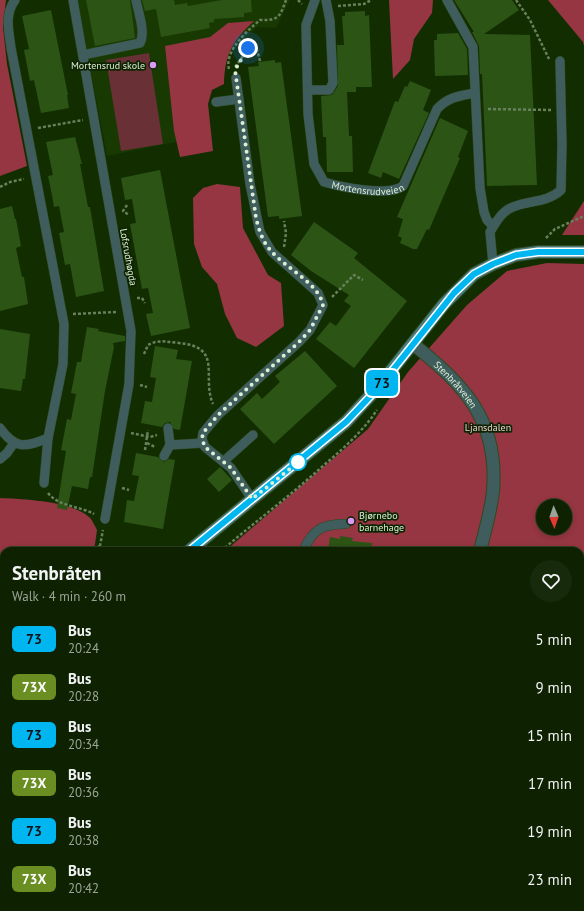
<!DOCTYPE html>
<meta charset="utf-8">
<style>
body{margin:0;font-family:"PT Sans",sans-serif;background:#172a0b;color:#f1f3f6;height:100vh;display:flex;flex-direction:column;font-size:15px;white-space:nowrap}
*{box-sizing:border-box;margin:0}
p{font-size:13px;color:#9ba499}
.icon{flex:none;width:22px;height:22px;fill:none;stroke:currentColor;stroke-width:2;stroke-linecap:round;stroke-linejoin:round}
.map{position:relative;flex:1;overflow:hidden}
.panel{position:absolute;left:0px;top:547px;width:584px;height:364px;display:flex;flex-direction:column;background:#0e2201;border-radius:12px 12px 0 0;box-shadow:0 2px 6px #0003,0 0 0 1px #2e3f23}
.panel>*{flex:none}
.badge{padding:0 8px;border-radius:6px;font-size:14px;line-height:26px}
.needle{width:26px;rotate:178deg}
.controls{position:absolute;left:536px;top:499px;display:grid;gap:8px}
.controls a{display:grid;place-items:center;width:36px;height:36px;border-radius:50%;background:#0e2201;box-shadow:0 2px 6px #0003,0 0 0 1px #2e3f23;font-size:20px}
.you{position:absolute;width:20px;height:20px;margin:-10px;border:3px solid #fff;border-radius:50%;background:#1a73e8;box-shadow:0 0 0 6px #1a73e833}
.map>.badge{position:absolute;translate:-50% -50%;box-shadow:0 0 0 2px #fff}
.round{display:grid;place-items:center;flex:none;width:42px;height:42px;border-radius:21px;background:#172a0b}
.summary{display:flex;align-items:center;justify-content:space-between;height:68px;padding:0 12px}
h1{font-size:19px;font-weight:600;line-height:30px}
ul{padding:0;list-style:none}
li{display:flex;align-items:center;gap:12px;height:48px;padding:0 12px}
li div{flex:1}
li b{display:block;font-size:15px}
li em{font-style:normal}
li .badge{min-width:44px;font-weight:700;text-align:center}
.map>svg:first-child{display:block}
.built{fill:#183902}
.green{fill:#693035}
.forest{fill:#953642;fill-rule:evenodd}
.building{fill:#2c5415}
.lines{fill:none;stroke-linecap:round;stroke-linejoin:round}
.lane-casing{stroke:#2e491f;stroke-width:10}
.street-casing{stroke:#2e491f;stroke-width:14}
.secondary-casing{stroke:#2e491f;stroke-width:14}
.path{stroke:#68805b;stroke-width:2.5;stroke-dasharray:3 2;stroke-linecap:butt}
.lane{stroke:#3f5d5d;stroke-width:9}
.street{stroke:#3f5d5d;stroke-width:12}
.secondary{stroke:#4a7b7c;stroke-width:12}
.line-casing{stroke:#fff;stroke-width:9}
.line{stroke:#00b6f1;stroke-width:6}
.walk{stroke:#dceed4;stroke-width:4;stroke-dasharray:0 7.2}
.poi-dot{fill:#db99f5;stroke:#0d2302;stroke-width:1.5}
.stop-dot{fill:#fff;stroke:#00b6f1;stroke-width:2}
.labels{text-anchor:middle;stroke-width:3.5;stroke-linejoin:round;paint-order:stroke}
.poi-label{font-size:10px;fill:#dceed4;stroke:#0d2302;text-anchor:end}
.street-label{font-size:10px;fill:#dceed4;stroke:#0d2302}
.park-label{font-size:10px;fill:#efd2d3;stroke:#0d2302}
</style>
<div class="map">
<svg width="584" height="911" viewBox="0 0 584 911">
<rect width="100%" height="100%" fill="#122e01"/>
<polygon class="built" points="77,0 290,0 276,28 257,27 204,78 199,137 107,156"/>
<polygon class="green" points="149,53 163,144 121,151 106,60"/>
<g class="forest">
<polygon points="0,0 6,0 3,27 7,64 27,166 0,176"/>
<polygon points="389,0 433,0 432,13 414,39 410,60 393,79"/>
<polygon points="548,0 584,0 584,46 583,42"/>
<path d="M254 21C232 41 225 54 224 84L212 90 208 104 213 151 180 157 174 131 165 46 210 37 228 23Z"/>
<polygon points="217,184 240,187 243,228 268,275 281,283 284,326 256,347 237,338 225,314 217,284 202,267 194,244 193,198 203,188"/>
<polygon points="584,201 584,235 562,235"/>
<path d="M547 263 584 264V911H189L185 907H580V551H225L368 429 408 372 467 305 507 271ZM543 506H565V528H543Z"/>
<path d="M0 498C22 499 75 501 91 519 93 522 95 526 97 530L94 551H4V608H0Z"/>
<polygon points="0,654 4,654 4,907 168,907 172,911 1,911"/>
</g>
<g class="building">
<polygon points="86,0 130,0 135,38 95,46"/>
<polygon points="142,0 174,0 175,5 187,3 188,6 222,0 251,0 252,12 244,13 244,17 214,19 214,22 209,23 210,28 161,37 156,9 145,11"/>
<polygon points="454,0 512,0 519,10 484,34 530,35 537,185 487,186 482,74 480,74 479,46 472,32 474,32"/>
<polygon points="51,10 68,95 67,95 69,108 41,113 34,80 30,81 24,50 29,49 22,16"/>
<polygon points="365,11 365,16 369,15 372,87 356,87 356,92 347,92 349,136 352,136 353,172 327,172 326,137 323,137 321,96 332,95 338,86 337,45 344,45 342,16 345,16 345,12"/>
<polygon points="458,33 467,49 468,75 435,76 434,40 437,40 437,34"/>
<polygon points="275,60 275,63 281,62 302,216 279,219 279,216 268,217 248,67 259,66 258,62"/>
<polygon points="410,81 431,90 423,110 429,113 399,179 383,172 381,178 368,173 395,101 398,102 405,86 407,87"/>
<polygon points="440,118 468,131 458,157 460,158 429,230 427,229 417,249 413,249 400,243 402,238 398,236 403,219 397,217"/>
<polygon points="75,137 82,164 80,164 88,207 90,207 104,291 76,297 70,264 65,265 59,233 64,232 59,206 54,207 52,195 48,176 53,175 46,142"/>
<polygon points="160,170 190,328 151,336 146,314 153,313 148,288 142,289 130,224 136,223 132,199 125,200 121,178"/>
<polygon points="12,206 15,219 16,219 21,246 16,248 22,277 24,277 28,304 0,311 0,209"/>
<polygon points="314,222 358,253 354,258 407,301 354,368 316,339 330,322 336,326 351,306 344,301 349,295 311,271 291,255"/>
<polygon points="87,327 99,329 98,331 125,336 125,341 113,343 114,347 105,391 92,477 90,477 88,489 72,486 67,510 57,508 66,451 61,450 67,419 71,420 76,394 71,393 77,362 81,362"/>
<polygon points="0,329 30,334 25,379 23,379 21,391 0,388"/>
<polygon points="155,346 178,350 176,359 192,361 180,430 174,429 170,422 165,423 162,427 141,423 145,401 152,402 156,378 150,377"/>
<polygon points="305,351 337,386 274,444 240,409 257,393 262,399 280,382 275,376"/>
<polygon points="136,453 158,457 164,462 169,459 175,460 163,529 124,522 127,500 134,501 139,476 132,475"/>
<polygon points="220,467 232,480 219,492 207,479"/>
<polygon points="340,536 353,538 352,541 372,543 371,551 328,551 330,537 340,539"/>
</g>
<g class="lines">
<g class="lane-casing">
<g id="lane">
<polyline points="73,0 131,331 129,384 105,519"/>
<path id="s1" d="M315 0 306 25 308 114 314 164 324 182C341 187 388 197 403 186L437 109C448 97 459 96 475 93"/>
<polyline points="447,0 473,47 480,188 484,212 487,220 493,226"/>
<path d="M83 55 140 43C146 32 138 12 136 0"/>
<polyline points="236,78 250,184 260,232 272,252 318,293 323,305 310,330 299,342 218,415 203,433 202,439 205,447 231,468 252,499"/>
<polyline points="308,90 329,90 333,83 330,21 326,0"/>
<polyline points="216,102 239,99"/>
<path d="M493 264 490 232C496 222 502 211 513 207 530 200 547 203 561 190L562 144 560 61"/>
<path d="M0 428C15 449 25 448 48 438L63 364 64 324 11 48C9 31 4 15 15 0"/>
<polyline points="168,428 170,445 203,443"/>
<polyline points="164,456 170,445"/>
<polyline points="0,459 7,453 14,443"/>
<polyline points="224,461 253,435"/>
<polyline points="44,483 48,438"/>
<path d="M303 551C313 529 322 524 346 524"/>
<polyline points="0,596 4,594"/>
</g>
</g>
<g class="street-casing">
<g id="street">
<path id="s2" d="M413 344C464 385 499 420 493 491 491 511 485 531 480 551"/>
<polyline points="580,807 584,812"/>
</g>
</g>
<g class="secondary-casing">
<g id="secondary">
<polyline points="189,551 346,422 379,386 444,304 474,274 493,264 516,255 538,252 584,252"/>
<polyline points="0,626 4,627"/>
</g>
</g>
<g class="path">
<polyline points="298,0 302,4"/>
<polyline points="516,0 530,20 549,59"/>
<polyline points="338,6 364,4 371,0"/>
<polyline points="235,67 251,45 256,46 260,61"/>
<path d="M229 69C224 51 248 30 260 20 279 21 280 16 286 0"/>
<polyline points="488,109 551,110"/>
<polyline points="38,128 83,120"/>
<polyline points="0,187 10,182 24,179"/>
<polyline points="127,205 123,211 129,215"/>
<polyline points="546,238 555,229 584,216"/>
<polyline points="284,247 286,233 284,221"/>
<polyline points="332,297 354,275 363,280"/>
<polyline points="137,298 142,298 145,303"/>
<polyline points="73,314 116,312"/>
<path d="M144 354 148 345C158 339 168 342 179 343 224 347 201 377 213 404"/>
<polyline points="140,385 147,387"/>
<polyline points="131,433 150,437 157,435"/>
<polyline points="147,443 155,447"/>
<polyline points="145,450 148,430"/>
<polyline points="122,488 129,490"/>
<path d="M48 493C59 507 80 506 94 514"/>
<polyline points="89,551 99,546"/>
<polyline points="99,551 103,530"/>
<path d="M221 551C255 522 291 495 324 465 344 448 363 431 377 410"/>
<polyline points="0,611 4,609"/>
<polyline points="0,648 4,648"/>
<polyline points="0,664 4,667"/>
<polyline points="155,907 155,911"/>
<polyline points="172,907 176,911"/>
</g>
<use href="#lane" class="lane"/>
<use href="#street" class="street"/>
<use href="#secondary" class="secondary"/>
</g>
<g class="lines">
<g class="line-casing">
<polyline id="line" points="189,551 346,422 380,386 454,293 474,274 493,264 516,255 538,252 584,252"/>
</g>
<use href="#line" class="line"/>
<path class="walk" d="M248 48 235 70 256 218C259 230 263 243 272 252 286 268 319 284 323 305L310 330 299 342 218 415 203 433 202 439 205 447 231 468 252 499 301 460 298 462"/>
</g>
<g class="poi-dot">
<circle cx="153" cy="65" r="4"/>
<circle cx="351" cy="521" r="4"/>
</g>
<circle class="stop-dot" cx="298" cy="462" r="8"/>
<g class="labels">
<g class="poi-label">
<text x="145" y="69">Mortensrud skole</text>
<text x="359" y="519" text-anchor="start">Bjørnebo<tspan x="359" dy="12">barnehage</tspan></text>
</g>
<g class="street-label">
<text dy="4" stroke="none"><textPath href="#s1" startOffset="231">Mortensrudveien</textPath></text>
<text transform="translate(129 257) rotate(80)" y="4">Lofsrudhøgda</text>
<text dy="4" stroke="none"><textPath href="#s2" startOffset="59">Stenbråtveien</textPath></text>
</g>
<g class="park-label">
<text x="488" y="431">Ljansdalen</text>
</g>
</g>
</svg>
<div class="controls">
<a><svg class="needle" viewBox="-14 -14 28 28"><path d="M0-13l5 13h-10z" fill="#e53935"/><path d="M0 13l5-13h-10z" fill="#9ba499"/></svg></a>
</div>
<div class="you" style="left:248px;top:48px"></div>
<b class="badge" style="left:382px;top:383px;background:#00b6f1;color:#111">73</b>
<section class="panel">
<div class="summary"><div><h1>Stenbråten</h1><p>Walk · 4 min · 260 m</p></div><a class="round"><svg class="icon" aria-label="heart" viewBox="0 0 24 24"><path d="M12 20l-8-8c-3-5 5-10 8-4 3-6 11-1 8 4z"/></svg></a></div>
<ul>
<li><span class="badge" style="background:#00b6f1;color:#111">73</span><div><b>Bus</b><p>20:24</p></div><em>5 min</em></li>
<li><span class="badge" style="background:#6b8e23;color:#fff">73X</span><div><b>Bus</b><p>20:28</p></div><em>9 min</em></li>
<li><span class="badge" style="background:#00b6f1;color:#111">73</span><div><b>Bus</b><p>20:34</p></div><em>15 min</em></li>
<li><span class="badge" style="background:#6b8e23;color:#fff">73X</span><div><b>Bus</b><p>20:36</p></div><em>17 min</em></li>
<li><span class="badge" style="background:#00b6f1;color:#111">73</span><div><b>Bus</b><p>20:38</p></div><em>19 min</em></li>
<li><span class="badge" style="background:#6b8e23;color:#fff">73X</span><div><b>Bus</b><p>20:42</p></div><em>23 min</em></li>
</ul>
</section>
</div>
